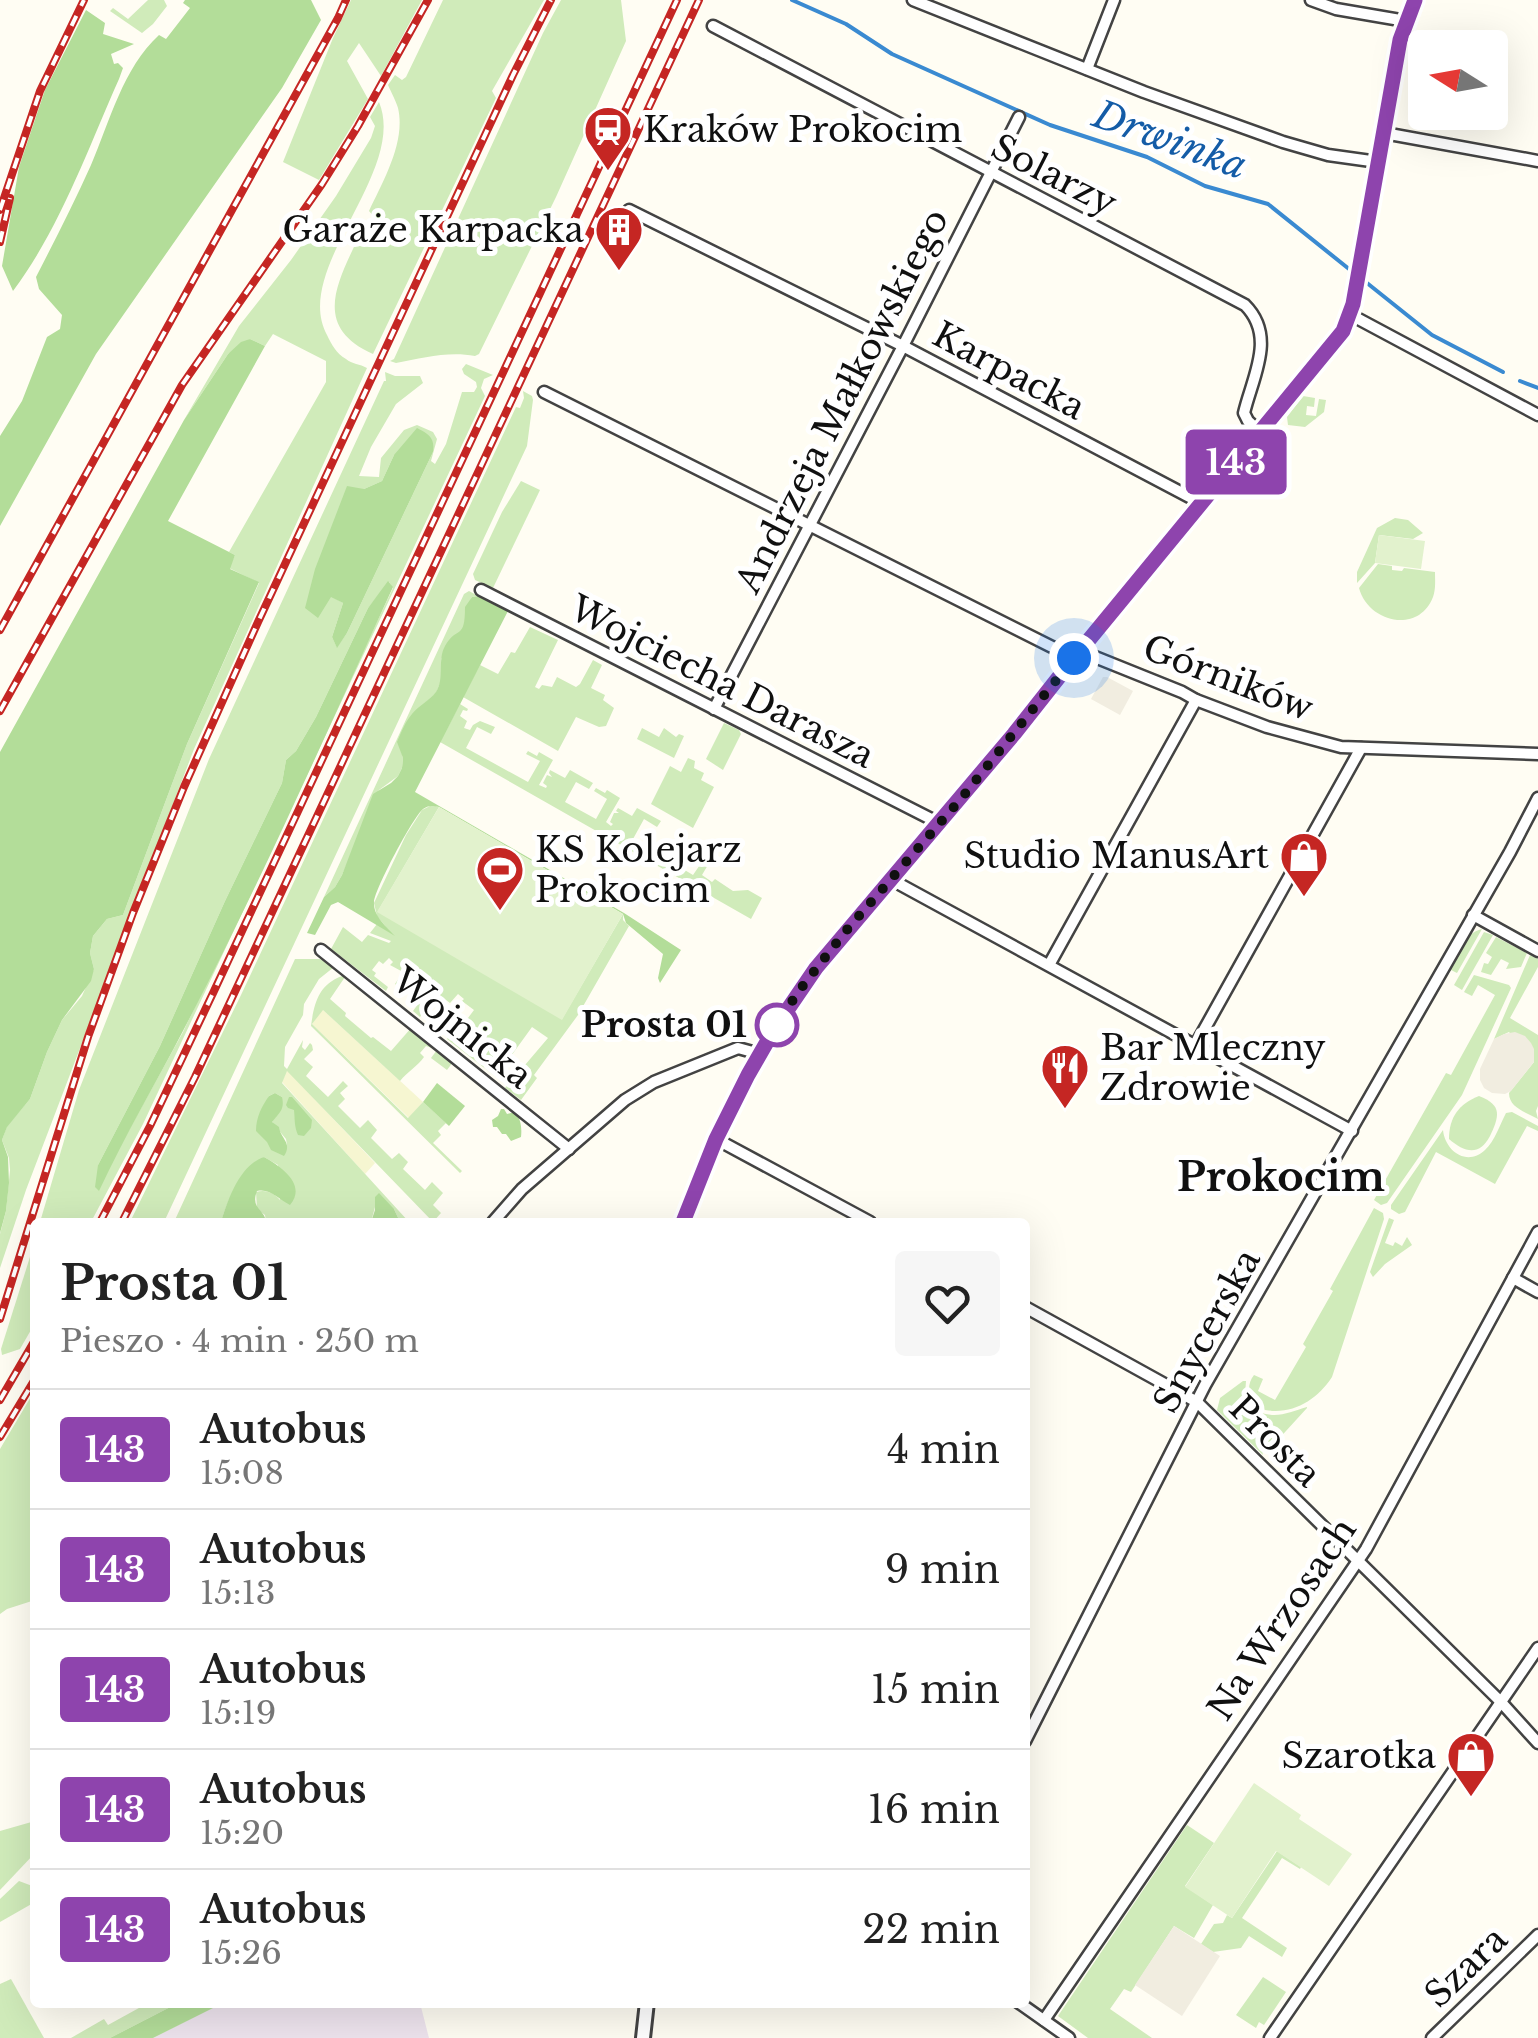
<!DOCTYPE html>
<html lang="pl">
<meta charset="utf-8">
<style>
body{margin:0;font-family:"Libre Baskerville",serif;background:#f6f6f6;color:#222;height:100vh;display:flex;flex-direction:column;font-size:38px;white-space:nowrap}
*{box-sizing:border-box;margin:0}
p{font-size:32px;color:#767676}
.icon{flex:none;width:55px;height:55px;fill:none;stroke:currentColor;stroke-width:2;stroke-linecap:round;stroke-linejoin:round}
.map{position:relative;flex:1;overflow:hidden}
.sheet{position:absolute;left:30px;top:1218px;width:1000px;height:790px;display:flex;flex-direction:column;background:#fff;border-radius:10px;box-shadow:0 10px 40px #0002}
.sheet>*{flex:none}
.badge{padding:0 20px;border-radius:8px;font-size:35px;line-height:65px}
.needle{width:65px;rotate:281deg}
.tools{position:absolute;left:1408px;top:30px;display:grid;gap:20px}
.tools a{display:grid;place-items:center;width:100px;height:100px;border-radius:10px;background:#fff;box-shadow:0 10px 40px #0002;font-size:50px}
.you{position:absolute;width:50px;height:50px;margin:-25px;border:8px solid #fff;border-radius:50%;background:#1a73e8;box-shadow:0 0 0 15px #1a73e833}
.map>.badge{position:absolute;translate:-50% -50%;box-shadow:0 0 0 5px #fff}
.round{display:grid;place-items:center;flex:none;width:105px;height:105px;border-radius:10px;background:#f6f6f6}
.head{display:flex;align-items:center;justify-content:space-between;height:170px;padding:0 30px}
h1{font-size:48px;font-weight:700;line-height:75px}
ul{padding:0;list-style:none}
li{display:flex;align-items:center;gap:30px;height:120px;padding:0 30px;border-top:2px solid #e0e0e0}
li div{flex:1}
li b{display:block;font-size:38px}
li em{font-style:normal}
li .badge{min-width:110px;font-weight:700;text-align:center}
.map>svg:first-child{display:block}
.industrial{fill:#eee4ee}
.farmland{fill:#f6f6d1}
.green{fill:#d0ebba;fill-rule:evenodd}
.forest{fill:#b3dd99}
.pitch{fill:#e2f2cd}
.plaza{fill:#f1ede0}
.lines{fill:none;stroke-linecap:round;stroke-linejoin:round}
.stream{stroke:#3a8ad1;stroke-width:4}
.minor-casing{stroke:#434343;stroke-width:15}
.tertiary-casing{stroke:#434343;stroke-width:18}
.minor{stroke:#fff;stroke-width:10}
.tertiary{stroke:#fff;stroke-width:12}
.rail-casing{stroke:#c52623;stroke-width:8}
.rail{stroke:#fff;stroke-width:4;stroke-dasharray:11;stroke-linecap:butt}
.line-casing{stroke:#fff;stroke-width:22}
.line{stroke:#8e44ad;stroke-width:15}
.walk{stroke:#101010;stroke-width:10;stroke-dasharray:0 18}
.stop-dot{fill:#fff;stroke:#8e44ad;stroke-width:5}
.labels{text-anchor:middle;stroke-width:10;stroke-linejoin:round;paint-order:stroke}
.poi-label{font-size:35px;fill:#101010;stroke:#fff;text-anchor:start}
.street-label{font-size:35px;fill:#101010;stroke:#fff}
.stop-label{font-size:35px;font-weight:bold;fill:#101010;stroke:#fff;text-anchor:end}
.water-label{font-size:38px;font-style:italic;fill:#145ca7;stroke:#fff}
.quarter-label{font-size:40px;font-weight:bold;fill:#101010;stroke:#fff}
</style>
<div class="map">
<svg width="1538" height="2038" viewBox="0 0 1538 2038">
<rect width="100%" height="100%" fill="#fffdf3"/>
<polygon class="industrial" points="223,2002 420,2003 429,2038 153,2038"/>
<g class="farmland">
<polygon points="322,1009 423,1102 409,1118 312,1024"/>
<polygon points="287,1070 375,1163 365,1174 282,1082"/>
</g>
<g class="green">
<polygon points="148,0 164,0 167,6 153,24 142,33 110,11 113,8 128,19"/>
<polygon points="351,0 422,0 381,76 359,43 347,61 368,99 319,180 283,162 333,38"/>
<path d="M443 0H544L492 91 496 98 373 354C310 326 339 280 360 234L389 241 404 239 407 233 403 226C388 226 378 223 369 211 383 181 406 142 398 108 396 101 391 92 388 85L395 75 402 80 406 77Z"/>
<path d="M561 0H621L626 41 556 197 479 354 475 356C448 351 423 358 396 363L390 361 394 359 543 33Z"/>
<path d="M379 102C408 172 291 269 327 335 332 345 336 353 346 359 352 364 360 364 367 368L194 749 26 1190 0 1268V1234L6 1211 10 1170 9 1158 2 1140 7 1126 30 1099 47 1052 62 1020 82 996 94 969 90 953 93 936 107 919 123 915 187 744 259 583 229 568 235 555 229 552 326 382V361L273 334 265 346 250 339 228 354 184 420 239 326 291 260 336 196 371 138 375 126 370 117Z"/>
<path d="M466 364 493 375 484 379 481 388 485 396 143 1124 91 1222H40L79 1090 209 759 384 381H386L385 372 395 376H420L423 383 396 404 371 447 359 476 379 477 381 458 404 430 417 425 433 432 437 439 431 461 435 464 446 444 462 392H474L477 387 476 382 464 374 462 369ZM433 452 347 633 337 647 332 637 343 603 331 596 364 489 382 481 394 455ZM389 582 393 588 183 1032 119 1148 98 1190V1165L160 1046 225 901 282 783 286 760 296 751 316 717 368 608Z"/>
<polygon points="523,391 532,396 533,400 527,446 164,1222 130,1222 241,995 516,407 520,408 524,398"/>
<polygon points="1303,396 1315,398 1314,407 1307,406 1306,415 1316,416 1319,399 1326,400 1324,412 1305,427 1288,425 1287,417"/>
<polygon points="521,481 540,490 493,588 475,580 473,574 502,512"/>
<polygon points="1395,518 1408,520 1423,533 1413,539 1379,535 1375,563 1357,583 1357,572 1377,528"/>
<path d="M1378 564 1392 566V570L1402 571 1404 568 1435 572C1435 580 1436 589 1433 597 1418 635 1368 622 1359 588Z"/>
<polygon points="469,591 478,596 472,597 465,612 467,620 464,627 441,659 441,681 436,693 426,702 401,750 403,758 402,768 398,776 379,790 342,875 335,887 324,897 464,594"/>
<polygon points="530,627 558,640 535,687 539,689 542,685 552,687 557,677 576,687 580,684 593,660 602,665 591,688 605,695 603,700 614,708 606,726 599,727 576,717 558,751 463,697 480,665 498,674 511,652 515,653"/>
<polygon points="460,704 468,709 467,711 463,710 460,716 467,721 464,728 470,730 473,725 480,721 495,727 491,734 477,727 466,748 528,782 540,761 526,754 528,751 537,756 539,752 553,760 539,785 546,788 547,786 543,783 547,775 552,777 549,773 550,770 565,778 570,770 593,783 589,789 576,782 565,802 596,819 607,799 594,791 596,788 605,793 607,790 620,798 606,822 611,826 613,824 610,822 614,813 619,813 616,811 618,808 632,816 637,808 661,821 657,827 644,819 633,839 693,875 706,856 692,847 694,844 703,850 705,847 715,853 702,875 712,882 715,879 733,891 748,890 762,898 751,919 440,742"/>
<polygon points="724,723 739,730 741,734 723,770 706,759"/>
<polygon points="642,728 659,737 664,728 676,737 679,734 684,736 674,758 637,739"/>
<polygon points="688,758 695,761 694,768 704,773 701,780 714,787 693,828 651,804 670,766 681,772"/>
<polygon points="432,805 439,807 378,911 562,1019 623,914 623,920 629,926 578,1015 534,1075 537,1078 521,1100 505,1088 510,1081 518,1086 531,1070 525,1065 548,1038 532,1027 496,1077 447,1039 461,1020 465,1022 474,1010 462,1001 464,999 458,994 450,1003 438,994 420,1017 413,1011 424,996 428,998 436,987 422,976 411,988 405,983 401,988 395,984 403,972 390,965 393,962 389,958 383,964 379,961 372,970 376,973 374,976 388,987 386,991 331,949 343,927 362,942 368,935 389,943 391,941 370,933 377,924 391,933 377,916 374,903 406,835 422,810"/>
<path d="M1482 929 1457 973 1449 969C1457 954 1464 933 1482 929Z"/>
<polygon points="1484,932 1493,935 1462,990 1454,985"/>
<polygon points="1496,937 1527,953 1521,967 1506,969 1509,963 1501,959 1491,975 1481,972 1484,963 1488,964 1492,957 1486,953"/>
<path d="M1530 955 1538 959V967L1510 1018 1538 1035V1106L1536 1111 1538 1119C1526 1112 1509 1108 1509 1093L1534 1062 1509 1032 1494 1039Z"/>
<path d="M295 959H320L334 967 319 979 304 1004 303 1015 285 1047 284 1066 287 1069 303 1040 302 1047 305 1050 310 1043 312 1045 313 1050 304 1059 313 1067 306 1076 328 1097 343 1081 348 1086 340 1093 345 1099 338 1106 360 1128 368 1120 377 1130 371 1138 392 1159 399 1153 408 1162 403 1169 425 1190 432 1182 443 1193 433 1205 441 1213 433 1222 287 1071 282 1083 409 1222H400L394 1209 375 1207 371 1222H266L265 1215 257 1209 256 1192C266 1189 274 1193 280 1200L278 1165 264 1157C240 1173 229 1195 221 1222H174ZM275 1093 282 1097 272 1122 286 1139 287 1145 262 1135 265 1107 269 1096Z"/>
<polygon points="1474,975 1509,985 1511,988 1462,1095 1387,1203 1381,1205 1374,1200 1446,1073 1451,1075 1495,995 1478,985 1472,996 1464,992"/>
<path d="M342 976 345 977 330 999 346 1013 345 1016 371 1038 373 1037 391 1051 412 1027 453 1062 447 1070 431 1058 437 1050 426 1046 420 1053 424 1057C417 1067 408 1071 400 1081L323 1010 312 1024 408 1118 423 1102 446 1123 438 1131 441 1135 433 1143 462 1171 460 1173 311 1026C314 1004 318 985 342 976Z"/>
<path d="M1479 1096C1503 1105 1499 1117 1490 1136 1479 1157 1464 1152 1449 1139 1449 1117 1459 1104 1479 1096Z"/>
<path d="M1512 1112 1538 1126V1131L1527 1126 1495 1184 1436 1152 1405 1212 1399 1214 1391 1209V1205L1443 1130C1445 1151 1467 1167 1485 1150 1495 1141 1500 1124 1506 1113Z"/>
<path d="M1374 1208 1383 1213 1384 1219 1332 1377C1317 1400 1293 1415 1265 1410L1250 1397C1248 1389 1249 1381 1254 1375L1263 1379 1258 1391 1275 1400 1306 1347 1303 1344 1333 1291 1330 1289Z"/>
<polygon points="1389,1218 1394,1220 1385,1243 1393,1246 1395,1242 1402,1246 1407,1237 1412,1245 1385,1264 1373,1277 1370,1272"/>
<polygon points="35,1241 35,1323 20,1349 2,1355 1,1349"/>
<polygon points="1243,1381 1246,1381 1245,1395 1253,1406 1263,1455 1217,1410 1220,1398"/>
<polygon points="35,1390 35,1600 7,1609 0,1614 0,1449"/>
<path d="M1307 1407V1408L1266 1453 1259 1412C1277 1419 1290 1412 1307 1407Z"/>
<polygon points="35,1821 35,1853 0,1890 0,1831"/>
<polygon points="1187,1825 1214,1843 1185,1886 1213,1905 1194,1938 1174,1926 1131,1992 1124,1989 1110,2009 1152,2038 1088,2038 1058,2016"/>
<polygon points="1277,1851 1301,1867 1300,1869 1282,1858 1242,1918 1287,1948 1282,1957 1249,1936 1241,1948 1213,1952 1201,1944 1214,1924 1223,1923 1227,1915 1232,1918"/>
<polygon points="19,1881 35,1887 35,1902 0,1922 0,1899"/>
<polygon points="1263,1977 1286,1992 1264,2025 1259,2022 1256,2028 1236,2015"/>
<polygon points="11,1979 44,2038 0,2038 0,1984"/>
<polygon points="148,2003 178,2003 110,2038 71,2038 104,2019 108,2025"/>
</g>
<g class="forest">
<path d="M185 0H311L321 20 282 88 96 354 0 526V436L22 401 47 337 60 329 62 315 39 289 36 277C55 240 74 203 91 165 110 121 123 68 159 35L166 39 190 8 183 3Z"/>
<path d="M86 10 105 23 103 34 134 44 111 54 114 64 118 63 123 68 119 79C87 151 60 228 13 291L2 266 19 167 45 90Z"/>
<polygon points="250,339 265,346 168,521 235,555 230,569 259,582 187,744 123,915 107,919 93,936 90,953 94,969 91,981 62,1020 47,1052 30,1099 7,1127 2,1140 8,1157 9,1183 6,1211 0,1233 0,752 184,420 228,354 241,342"/>
<path d="M417 428C429 434 435 438 433 452L347 633 337 648 332 637 343 603 331 597 318 618 305 608 315 569 347 486 364 489 382 481 394 455Z"/>
<path d="M388 581 393 587C326 734 259 886 184 1029 156 1083 125 1135 99 1191L95 1187 98 1165 160 1046 225 901 282 783 286 760 296 751 316 717 368 608Z"/>
<path d="M478 596 508 611 415 792 624 913 681 950 660 983 658 978 663 954 626 923 623 914 439 807C432 806 430 805 423 809 413 817 375 889 374 902 373 916 387 927 395 936L338 902 331 905 315 935 307 933 324 897 335 887 342 875 373 794 391 783 398 776 402 768 403 758 397 742C401 733 405 722 412 714 418 706 429 701 436 692 445 678 437 660 445 646 457 625 465 641 465 607L472 597Z"/>
<polygon points="437,1083 465,1106 449,1126 423,1102"/>
<path d="M275 1093 282 1097C285 1110 279 1113 272 1122L279 1127C280 1138 293 1143 284 1156L271 1150 267 1142 256 1131C256 1117 262 1106 269 1096Z"/>
<path d="M289 1097H292L312 1120 311 1128 304 1136 298 1135C294 1126 295 1119 294 1110L288 1108 286 1105Z"/>
<path d="M501 1109H504L507 1114 515 1112C521 1119 522 1128 521 1137L511 1141 506 1134H502L497 1127H493L492 1120 498 1116Z"/>
<path d="M264 1157C282 1167 307 1185 290 1205 278 1199 270 1188 257 1191 250 1209 265 1209 266 1222H221C228 1199 240 1165 264 1157Z"/>
<polygon points="379,1193 394,1209 400,1222 371,1222 375,1210 375,1197"/>
<polygon points="178,2003 223,2003 153,2038 110,2038"/>
</g>
<g class="pitch">
<polygon points="1379,535 1425,541 1421,569 1375,563"/>
<polygon points="439,807 623,914 562,1020 377,912"/>
<polygon points="1254,1783 1301,1815 1299,1819 1352,1854 1329,1886 1276,1851 1232,1918 1185,1887"/>
</g>
<g class="plaza">
<polygon points="1103,677 1107,677 1133,691 1120,715 1091,699"/>
<polygon points="1515,1032 1525,1036 1531,1043 1534,1049 1534,1062 1511,1091 1505,1094 1492,1093 1484,1088 1480,1080 1480,1069 1494,1039 1504,1034"/>
<polygon points="1174,1926 1220,1956 1182,2016 1135,1985"/>
</g>
<g class="lines">
<g class="stream">
<polyline points="792,0 846,24 892,54 1050,125 1147,157 1205,186 1268,204 1354,273"/>
<polyline points="1362,279 1432,335 1503,372"/>
<polyline points="1520,381 1538,388"/>
</g>
<g class="minor-casing">
<g id="minor">
<polyline points="913,0 1144,92 1283,142 1328,155 1378,162"/>
<polyline points="1311,0 1336,9 1406,21"/>
<path d="M713 26 1245 305C1277 337 1252 378 1244 413L1248 421 1261 433"/>
<polyline points="1087,69 1114,0"/>
<polyline points="1384,133 1538,161"/>
<polyline points="629,210 903,346 1201,503"/>
<polyline points="1351,315 1538,415"/>
<polyline points="544,392 1074,658"/>
<polyline points="481,590 939,823"/>
<polyline points="1080,651 1182,692 1196,700 1267,727 1341,747 1538,754"/>
<polyline points="714,709 903,346 1019,117"/>
<polyline points="890,879 1352,1131"/>
<polyline points="1473,915 1538,951"/>
<polyline points="321,950 569,1149"/>
<polyline points="1049,965 1196,700"/>
<polyline points="1195,1046 1361,748"/>
<polyline points="716,1139 870,1222"/>
<polyline points="493,1222 522,1189 625,1100 654,1082 738,1048 760,1054"/>
<polyline points="1513,1278 1538,1292"/>
<polyline points="1025,1307 1197,1402 1501,1702 1538,1743"/>
<polyline points="1025,1741 1205,1385 1510,852 1538,798"/>
<polyline points="1018,2002 1069,2038"/>
<polyline points="1044,2020 1366,1549 1538,1232"/>
<polyline points="1270,2038 1538,1648"/>
<polyline points="1432,2038 1538,1935"/>
</g>
</g>
<g class="tertiary-casing">
<g id="tertiary">
<polyline points="683,1222 716,1139 747,1075 775,1028 816,969 1014,734 1074,658 1343,331 1353,304 1400,41 1415,0"/>
<polyline points="643,2038 647,2002"/>
</g>
</g>
<use href="#minor" class="minor"/>
<use href="#tertiary" class="tertiary"/>
<g class="rail-casing">
<g id="rail">
<polyline points="0,210 40,91 84,0"/>
<polyline points="0,242 10,198"/>
<polyline points="0,630 338,18 346,0"/>
<polyline points="0,711 182,385 322,184 358,126 428,0"/>
<polyline points="100,1222 150,1126 214,991 677,0"/>
<polyline points="122,1222 195,1077 699,0"/>
<polyline points="0,1319 88,1037 133,913 184,787 258,622 513,75 551,0"/>
<polyline points="0,1400 35,1340"/>
<polyline points="0,1437 35,1379"/>
</g>
</g>
<use href="#rail" class="rail"/>
</g>
<g class="lines">
<g class="line-casing">
<polyline id="line" points="683,1222 716,1139 748,1075 775,1028 816,968 1014,734 1074,658 1343,331 1353,304 1400,40 1415,0"/>
</g>
<use href="#line" class="line"/>
<polyline class="walk" points="777,1025 775,1028 798,992 845,932 960,800 1074,658"/>
</g>
<defs>
<g id="station-pin" transform="scale(2.5)"><path d="M0 17L-7.5 6A9.5 9.5 0 1 1 7.5 6Z" fill="#c52623" stroke="#fff"/><path d="M-3-6H3Q5-6 5-4V2Q5 4 3 4L4.5 6H3L1.5 4h-3L-3 6H-4.5L-3 4Q-5 4-5 2V-4Q-5-6-3-6ZM-3.5-4v3h7v-3ZM-3.5 1v1.5H-2V1ZM2 1v1.5H3.5V1Z" fill="#fff"/></g>
<g id="building-pin" transform="scale(2.5)"><path d="M0 17L-7.5 6A9.5 9.5 0 1 1 7.5 6Z" fill="#c52623" stroke="#fff"/><path d="M-4-6H4V6H1V3H-1V6H-4ZM-2.5-4.3h1.7v1.8h-1.7ZM.8-4.3h1.7v1.8H.8ZM-2.5-1h1.7V.8h-1.7ZM.8-1h1.7V.8H.8Z" fill="#fff"/></g>
<g id="shop-pin" transform="scale(2.5)"><path d="M0 17L-7.5 6A9.5 9.5 0 1 1 7.5 6Z" fill="#c52623" stroke="#fff"/><path d="M-5-2.5h2.3a2.7 3.5 0 0 1 5.4 0H5L5.5 6h-11ZM-1.5-2.5h3a1.5 2.3 0 0 0-3 0Z" fill="#fff"/></g>
<g id="stadium-pin" transform="scale(2.5)"><path d="M0 17L-7.5 6A9.5 9.5 0 1 1 7.5 6Z" fill="#c52623" stroke="#fff"/><path d="M0-5a6.5 5 0 1 0 0 10a6.5 5 0 1 0 0-10ZM-3.5-1.8h7v3.6h-7Z" fill="#fff"/></g>
<g id="restaurant-pin" transform="scale(2.5)"><path d="M0 17L-7.5 6A9.5 9.5 0 1 1 7.5 6Z" fill="#c52623" stroke="#fff"/><path d="M-5-6h1v4h1v-4h1v4h1v-4h1v5L-1.5 .5V6h-2V.5L-5-1ZM5-6V6H3V1.5H1.5Q1.5-4 5-6Z" fill="#fff"/></g>
</defs>
<g fill-rule="evenodd">
<use href="#station-pin" x="608" y="130"/>
<use href="#building-pin" x="619" y="230"/>
<use href="#shop-pin" x="1304" y="856"/>
<use href="#stadium-pin" x="500" y="870"/>
<use href="#restaurant-pin" x="1065" y="1068"/>
<use href="#shop-pin" x="1471" y="1756"/>
</g>
<circle class="stop-dot" cx="777" cy="1025" r="20"/>
<g class="labels">
<g class="poi-label">
<text x="643" y="142">Kraków Prokocim</text>
<text x="584" y="242" text-anchor="end">Garaże Karpacka</text>
<text x="535" y="862">KS Kolejarz<tspan x="535" dy="40">Prokocim</tspan></text>
<text x="1269" y="868" text-anchor="end">Studio ManusArt</text>
<text x="1100" y="1060">Bar Mleczny<tspan x="1100" dy="40">Zdrowie</tspan></text>
<text x="1436" y="1768" text-anchor="end">Szarotka</text>
</g>
<g class="street-label">
<text transform="translate(1054 175) rotate(27)" y="12">Solarzy</text>
<text transform="translate(1009 371) rotate(28)" y="12">Karpacka</text>
<text transform="translate(842 401) rotate(-63)" y="12">Andrzeja Małkowskiego</text>
<text transform="translate(1228 678) rotate(21)" y="12">Górników</text>
<text transform="translate(722 682) rotate(27)" y="12">Wojciecha Darasza</text>
<text transform="translate(462 1028) rotate(39)" y="12">Wojnicka</text>
<text transform="translate(1207 1331) rotate(-61)" y="12">Snycerska</text>
<text transform="translate(1275 1441) rotate(45)" y="12">Prosta</text>
<text transform="translate(1282 1619) rotate(-56)" y="12">Na Wrzosach</text>
<text transform="translate(1466 1967) rotate(-44)" y="12">Szara</text>
</g>
<g class="stop-label">
<text x="747" y="1037">Prosta 01</text>
</g>
<g class="water-label">
<text transform="translate(1170 140) rotate(20)" y="13">Drwinka</text>
</g>
<g class="quarter-label">
<text x="1281" y="1191">Prokocim</text>
</g>
</g>
</svg>
<div class="tools">
<a><svg class="needle" viewBox="-14 -14 28 28"><path d="M0-13l5 13h-10z" fill="#e53935"/><path d="M0 13l5-13h-10z" fill="#767676"/></svg></a>
</div>
<div class="you" style="left:1074px;top:658px"></div>
<b class="badge" style="left:1236px;top:462px;background:#8e44ad;color:#fff">143</b>
<section class="sheet">
<div class="head"><div><h1>Prosta 01</h1><p>Pieszo · 4 min · 250 m</p></div><a class="round"><svg class="icon" aria-label="heart" viewBox="0 0 24 24"><path d="M12 20l-8-8c-3-5 5-10 8-4 3-6 11-1 8 4z"/></svg></a></div>
<ul>
<li><span class="badge" style="background:#8e44ad;color:#fff">143</span><div><b>Autobus</b><p>15:08</p></div><em>4 min</em></li>
<li><span class="badge" style="background:#8e44ad;color:#fff">143</span><div><b>Autobus</b><p>15:13</p></div><em>9 min</em></li>
<li><span class="badge" style="background:#8e44ad;color:#fff">143</span><div><b>Autobus</b><p>15:19</p></div><em>15 min</em></li>
<li><span class="badge" style="background:#8e44ad;color:#fff">143</span><div><b>Autobus</b><p>15:20</p></div><em>16 min</em></li>
<li><span class="badge" style="background:#8e44ad;color:#fff">143</span><div><b>Autobus</b><p>15:26</p></div><em>22 min</em></li>
</ul>
</section>
</div>
